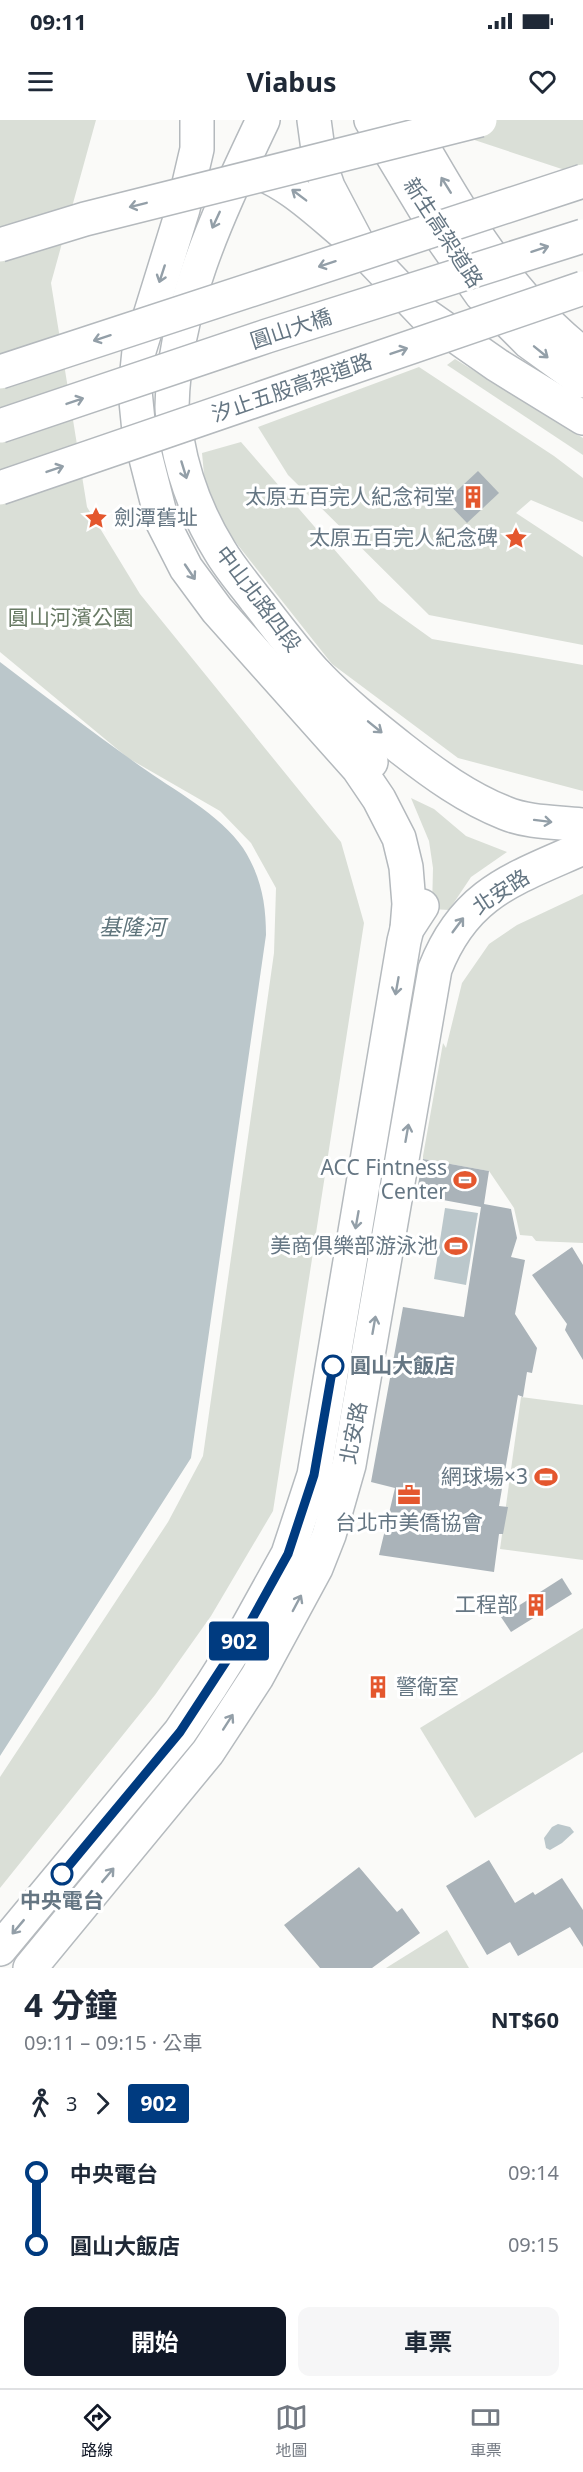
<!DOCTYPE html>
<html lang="zh-TW">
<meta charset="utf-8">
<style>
body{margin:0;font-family:"Noto Sans","Noto Sans TC",sans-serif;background:#f6f6f7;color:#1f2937;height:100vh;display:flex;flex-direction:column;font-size:22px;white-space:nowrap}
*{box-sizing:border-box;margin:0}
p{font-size:20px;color:#747a83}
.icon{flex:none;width:33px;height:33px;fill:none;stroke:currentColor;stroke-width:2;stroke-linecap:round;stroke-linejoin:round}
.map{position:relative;height:1848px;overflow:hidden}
.sheet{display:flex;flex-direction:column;background:#fff;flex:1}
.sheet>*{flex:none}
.badge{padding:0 12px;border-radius:4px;font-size:21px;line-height:39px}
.map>.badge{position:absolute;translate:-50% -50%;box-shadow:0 0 0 3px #fff}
.legs{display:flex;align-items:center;gap:9px;height:66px;padding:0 24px;font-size:20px}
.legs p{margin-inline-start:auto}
.overview{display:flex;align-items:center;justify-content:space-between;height:102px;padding:0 24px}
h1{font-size:33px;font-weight:700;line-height:45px}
.cta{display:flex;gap:12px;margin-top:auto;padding:12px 24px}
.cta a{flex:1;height:69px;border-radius:12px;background:#111827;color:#fff;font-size:24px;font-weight:700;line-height:69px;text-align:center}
.cta a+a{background:#f6f6f7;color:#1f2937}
ul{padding:0 24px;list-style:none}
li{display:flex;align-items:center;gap:21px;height:72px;font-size:22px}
li i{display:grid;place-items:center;width:9px;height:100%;margin:0 8px;background:currentColor}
li i::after{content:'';width:15px;height:15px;margin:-8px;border:4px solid;border-radius:50%;background:#fff}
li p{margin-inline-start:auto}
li:first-child i{background:linear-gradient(#0000 50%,currentColor 0)}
li:last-child i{background:linear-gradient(currentColor 50%,#0000 0)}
.status{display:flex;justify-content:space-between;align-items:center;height:42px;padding:0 30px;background:#fff;direction:ltr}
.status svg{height:16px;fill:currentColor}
header{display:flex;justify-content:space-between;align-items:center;height:78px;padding:0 24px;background:#fff;font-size:27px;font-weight:700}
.tabs{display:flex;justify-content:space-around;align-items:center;height:84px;border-top:2px solid #e0e1e3;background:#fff;font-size:16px;color:#747a83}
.tabs a{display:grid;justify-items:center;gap:3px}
.tabs .active{color:#111827}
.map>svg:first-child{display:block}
.green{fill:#dadfd7}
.water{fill:#bbc7cb}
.building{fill:#aab3b9}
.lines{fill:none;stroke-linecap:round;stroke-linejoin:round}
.major-casing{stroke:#b5babe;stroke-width:36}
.highway-casing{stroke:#b4b9bd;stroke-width:36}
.major{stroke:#fff;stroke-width:33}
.highway{stroke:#fff;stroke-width:33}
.highway-bridge-casing{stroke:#b4b9bd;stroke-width:36;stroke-linecap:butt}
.highway-bridge{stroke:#fff;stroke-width:33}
.oneway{stroke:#939fa8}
.line-1-casing{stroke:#fff;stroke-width:14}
.line-1{stroke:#003b80;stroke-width:9}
.stop-1-dot{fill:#fff;stroke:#003b80;stroke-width:3}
.labels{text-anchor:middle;stroke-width:6;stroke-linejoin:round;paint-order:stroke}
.street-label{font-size:21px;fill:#657683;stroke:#fff}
.poi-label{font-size:21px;fill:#657683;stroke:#fff;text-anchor:end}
.park-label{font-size:21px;fill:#687a64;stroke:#fff}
.stop-label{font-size:21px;font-weight:bold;fill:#657683;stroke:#fff;text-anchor:start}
.water-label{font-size:22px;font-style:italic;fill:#60757c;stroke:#fff}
</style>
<div class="status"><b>09:11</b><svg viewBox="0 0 49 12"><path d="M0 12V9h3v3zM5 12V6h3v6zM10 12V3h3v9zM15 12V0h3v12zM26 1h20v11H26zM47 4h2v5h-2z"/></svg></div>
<header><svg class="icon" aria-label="menu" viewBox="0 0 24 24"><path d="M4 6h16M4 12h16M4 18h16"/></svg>Viabus<svg class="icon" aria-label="heart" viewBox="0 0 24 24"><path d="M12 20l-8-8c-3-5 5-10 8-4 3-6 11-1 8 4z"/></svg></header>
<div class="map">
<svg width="583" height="1848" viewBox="0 0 583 1848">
<rect width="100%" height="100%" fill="#fafaf8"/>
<g class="green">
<polygon points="0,0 96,0 51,163 87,387 140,474 341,722 364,803 273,1391 211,1496 155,1575 0,1768 0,1657 168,1402 203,1336 274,833 276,768 251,723 220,691 128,638 0,532"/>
<polygon points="414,0 583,0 583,56"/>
<polygon points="455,239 583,318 583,335 447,245"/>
<polygon points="419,247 554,336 583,358 583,402 531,380 516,393 583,437 583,525 429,495 288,355 258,307"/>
<polygon points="241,322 379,481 432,519 583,545 583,671 458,638 332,544 207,386 202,333"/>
<polygon points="411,678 434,689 466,716 507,732 471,757 449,790 432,789 433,748 429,721"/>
<polygon points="583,774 583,1123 536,1121 532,1116 520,1115 514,1088 489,1051 423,1039 423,1036 443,923 446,928 462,863 489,824 517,805"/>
<polygon points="521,1277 583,1285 583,1440 500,1429"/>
<polygon points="583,1508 583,1632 475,1698 420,1608"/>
<polygon points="447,1810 469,1848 386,1848"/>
</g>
<g class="water">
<path d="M0 542C46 577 92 612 140 646 172 669 221 695 243 728 261 756 266 783 266 815L191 1338 0 1636Z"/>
<polygon points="445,1088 478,1093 466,1165 434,1159"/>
<polygon points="558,1704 570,1707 574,1712 562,1723 550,1730 546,1728 544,1718 552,1707"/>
</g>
<g class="building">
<polygon points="478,351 499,373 467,403 446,381"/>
<polygon points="423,1039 489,1051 484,1084 511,1089 517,1118 511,1137 525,1140 515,1194 537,1228 532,1253 527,1252 523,1277 518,1275 499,1386 508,1387 503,1414 499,1414 494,1452 379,1435 395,1368 371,1362 403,1187 464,1197 481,1087 416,1075"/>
<polygon points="572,1127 583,1145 583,1240 565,1210 567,1204 532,1155"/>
<polygon points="562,1458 572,1474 511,1512 501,1497"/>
<polygon points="489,1740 515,1783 533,1772 535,1775 562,1758 583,1790 583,1827 570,1807 518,1836 510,1822 487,1835 446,1766"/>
<polygon points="359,1747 397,1792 402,1788 420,1813 372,1848 320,1848 284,1805"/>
</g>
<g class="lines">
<g class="major-casing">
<g id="major">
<path d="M263 0C220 91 174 184 172 287 172 297 175 308 177 319 184 359 199 397 220 431 230 448 244 464 256 480 276 505 296 533 318 556 344 583 373 606 402 629 434 654 467 678 505 693 529 703 558 702 583 705"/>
<polyline points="314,0 320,44 328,67 359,126 424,194 497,245 583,298"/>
<path d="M246 48C286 60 315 89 346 115"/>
<polyline points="316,554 322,579 371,642"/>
<polyline points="0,1829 180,1612 211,1566 242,1517 288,1434 314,1355 404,821 407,809 422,786"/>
<path d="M30 1848 208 1632 257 1557 316 1448 329 1415 349 1345 435 849C465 772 514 759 583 728"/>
</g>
</g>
<g class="highway-casing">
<g id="highway">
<polyline points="197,0 197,29 183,89 139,231 135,271 139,311 162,401 186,448 217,490 358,648 379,679 399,718 406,747 409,784 407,809"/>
<polyline points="371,0 444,121 481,174 529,222 583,261"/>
<path d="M407 0C456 84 504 173 583 234"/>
</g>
</g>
<use href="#major" class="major"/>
<use href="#highway" class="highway"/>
<g class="highway-bridge-casing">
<g id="highway-bridge">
<polyline points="0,125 85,99 480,0"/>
<polyline points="0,252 583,61"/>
<polyline points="0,306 267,216 583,116"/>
<polyline points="0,368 583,168"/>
</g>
</g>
<use href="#highway-bridge" class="highway-bridge"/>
</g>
<defs><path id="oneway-shaft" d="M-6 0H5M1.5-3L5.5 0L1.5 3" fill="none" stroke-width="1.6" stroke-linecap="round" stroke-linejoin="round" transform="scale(1.5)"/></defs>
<g class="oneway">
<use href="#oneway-shaft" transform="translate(446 65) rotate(-122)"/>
<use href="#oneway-shaft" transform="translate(299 75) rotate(-143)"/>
<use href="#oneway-shaft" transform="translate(138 85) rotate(166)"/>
<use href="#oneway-shaft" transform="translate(216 100) rotate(115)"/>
<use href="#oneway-shaft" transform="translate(540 129) rotate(-18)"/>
<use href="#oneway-shaft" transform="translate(327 144) rotate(162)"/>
<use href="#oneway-shaft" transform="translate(162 154) rotate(108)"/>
<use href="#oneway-shaft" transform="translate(102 218) rotate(162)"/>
<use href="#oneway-shaft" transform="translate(399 231) rotate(-19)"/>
<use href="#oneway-shaft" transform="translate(541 232) rotate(39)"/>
<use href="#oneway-shaft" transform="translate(75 281) rotate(-19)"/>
<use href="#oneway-shaft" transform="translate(55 349) rotate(-19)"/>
<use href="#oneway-shaft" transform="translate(184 350) rotate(73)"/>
<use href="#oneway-shaft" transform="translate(190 452) rotate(56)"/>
<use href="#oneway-shaft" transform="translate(375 607) rotate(39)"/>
<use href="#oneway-shaft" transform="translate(543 701) rotate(7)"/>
<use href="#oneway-shaft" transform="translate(458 805) rotate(-53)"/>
<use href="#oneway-shaft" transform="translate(397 866) rotate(100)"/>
<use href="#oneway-shaft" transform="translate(407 1013) rotate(-80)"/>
<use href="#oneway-shaft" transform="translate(357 1100) rotate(100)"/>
<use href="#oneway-shaft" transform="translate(374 1205) rotate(-80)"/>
<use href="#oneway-shaft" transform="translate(297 1483) rotate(-62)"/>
<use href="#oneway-shaft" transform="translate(228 1602) rotate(-57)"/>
<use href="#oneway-shaft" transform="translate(108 1755) rotate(-50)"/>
<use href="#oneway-shaft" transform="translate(18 1807) rotate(130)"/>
</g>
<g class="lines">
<g class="line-1-casing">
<polyline id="line-1" points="62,1754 180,1612 242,1517 288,1434 314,1355 333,1246"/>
</g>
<use href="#line-1" class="line-1"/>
</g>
<defs>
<g id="building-bare" transform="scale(1.8)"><path d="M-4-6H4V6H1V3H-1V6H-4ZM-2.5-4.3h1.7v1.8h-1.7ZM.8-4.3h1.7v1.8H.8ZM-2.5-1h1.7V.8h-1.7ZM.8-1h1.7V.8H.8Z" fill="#e4572e" stroke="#fff" stroke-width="2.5" paint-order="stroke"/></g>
<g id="sight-bare" transform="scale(1.8)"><path d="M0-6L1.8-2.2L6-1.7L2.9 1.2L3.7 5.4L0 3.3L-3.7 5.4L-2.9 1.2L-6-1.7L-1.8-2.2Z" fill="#e4572e" stroke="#fff" stroke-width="2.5" paint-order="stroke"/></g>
<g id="stadium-bare" transform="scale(1.8)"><path d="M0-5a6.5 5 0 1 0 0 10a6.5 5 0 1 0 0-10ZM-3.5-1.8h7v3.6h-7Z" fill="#e4572e" stroke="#fff" stroke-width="2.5" paint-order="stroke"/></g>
<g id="office-bare" transform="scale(1.8)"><path d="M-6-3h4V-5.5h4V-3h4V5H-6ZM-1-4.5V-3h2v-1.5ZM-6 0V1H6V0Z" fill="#e4572e" stroke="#fff" stroke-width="2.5" paint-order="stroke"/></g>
</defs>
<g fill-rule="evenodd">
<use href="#building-bare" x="473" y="377"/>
<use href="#sight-bare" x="96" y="398"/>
<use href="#sight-bare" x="516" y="418"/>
<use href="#stadium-bare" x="465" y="1060"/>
<use href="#stadium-bare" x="456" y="1126"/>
<use href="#stadium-bare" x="546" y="1357"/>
<use href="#office-bare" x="409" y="1375"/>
<use href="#building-bare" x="536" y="1485"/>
<use href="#building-bare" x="378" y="1567"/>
</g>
<g class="stop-1-dot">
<circle cx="333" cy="1246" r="10"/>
<circle cx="62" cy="1754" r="10"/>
</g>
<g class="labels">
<g class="street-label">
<text transform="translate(443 113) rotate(57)" y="7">新生高架道路</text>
<text transform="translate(291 209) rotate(-18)" y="7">圓山大橋</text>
<text transform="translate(292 268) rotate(-19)" y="7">汐止五股高架道路</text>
<text transform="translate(258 479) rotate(53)" y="7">中山北路四段</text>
<text transform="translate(501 772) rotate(-33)" y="7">北安路</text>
<text transform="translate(354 1313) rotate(-79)" y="7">北安路</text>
</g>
<g class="poi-label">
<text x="455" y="384">太原五百完人紀念祠堂</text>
<text x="114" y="405" text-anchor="start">劍潭舊址</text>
<text x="498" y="425">太原五百完人紀念碑</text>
<text x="447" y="1055">ACC Fintness<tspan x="447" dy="24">Center</tspan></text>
<text x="438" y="1133">美商俱樂部游泳池</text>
<text x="528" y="1364">網球場×3</text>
<text x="409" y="1410" text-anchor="middle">台北市美僑協會</text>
<text x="518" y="1492">工程部</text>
<text x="396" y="1574" text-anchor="start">警衛室</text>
</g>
<g class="park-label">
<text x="71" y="505">圓山河濱公園</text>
</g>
<g class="stop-label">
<text x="350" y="1253">圓山大飯店</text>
<text x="62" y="1788" text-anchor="middle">中央電台</text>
</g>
<g class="water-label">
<text x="132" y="815">基隆河</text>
</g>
</g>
</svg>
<b class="badge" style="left:239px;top:1521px;background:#003b80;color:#fff">902</b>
</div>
<section class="sheet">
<div class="overview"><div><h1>4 分鐘</h1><p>09:11 – 09:15 · 公車</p></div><b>NT$60</b></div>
<div class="legs"><svg class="icon" aria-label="walk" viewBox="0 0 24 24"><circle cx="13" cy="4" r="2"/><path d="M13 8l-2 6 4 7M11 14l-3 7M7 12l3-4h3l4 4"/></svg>3<svg class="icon" aria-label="forward" viewBox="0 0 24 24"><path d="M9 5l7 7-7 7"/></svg><b class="badge" style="background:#003b80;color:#fff">902</b></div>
<ul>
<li><i style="color:#003b80"></i><b>中央電台</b><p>09:14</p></li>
<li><i style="color:#003b80"></i><b>圓山大飯店</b><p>09:15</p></li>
</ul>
<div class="cta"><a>開始</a><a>車票</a></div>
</section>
<nav class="tabs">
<a class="active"><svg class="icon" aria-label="directions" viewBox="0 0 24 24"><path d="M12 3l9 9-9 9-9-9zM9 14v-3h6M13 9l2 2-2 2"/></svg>路線</a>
<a><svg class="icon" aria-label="map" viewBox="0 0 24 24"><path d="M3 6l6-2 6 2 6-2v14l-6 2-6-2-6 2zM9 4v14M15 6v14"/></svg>地圖</a>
<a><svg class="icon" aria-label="tickets" viewBox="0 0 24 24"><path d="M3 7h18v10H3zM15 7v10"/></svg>車票</a>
</nav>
